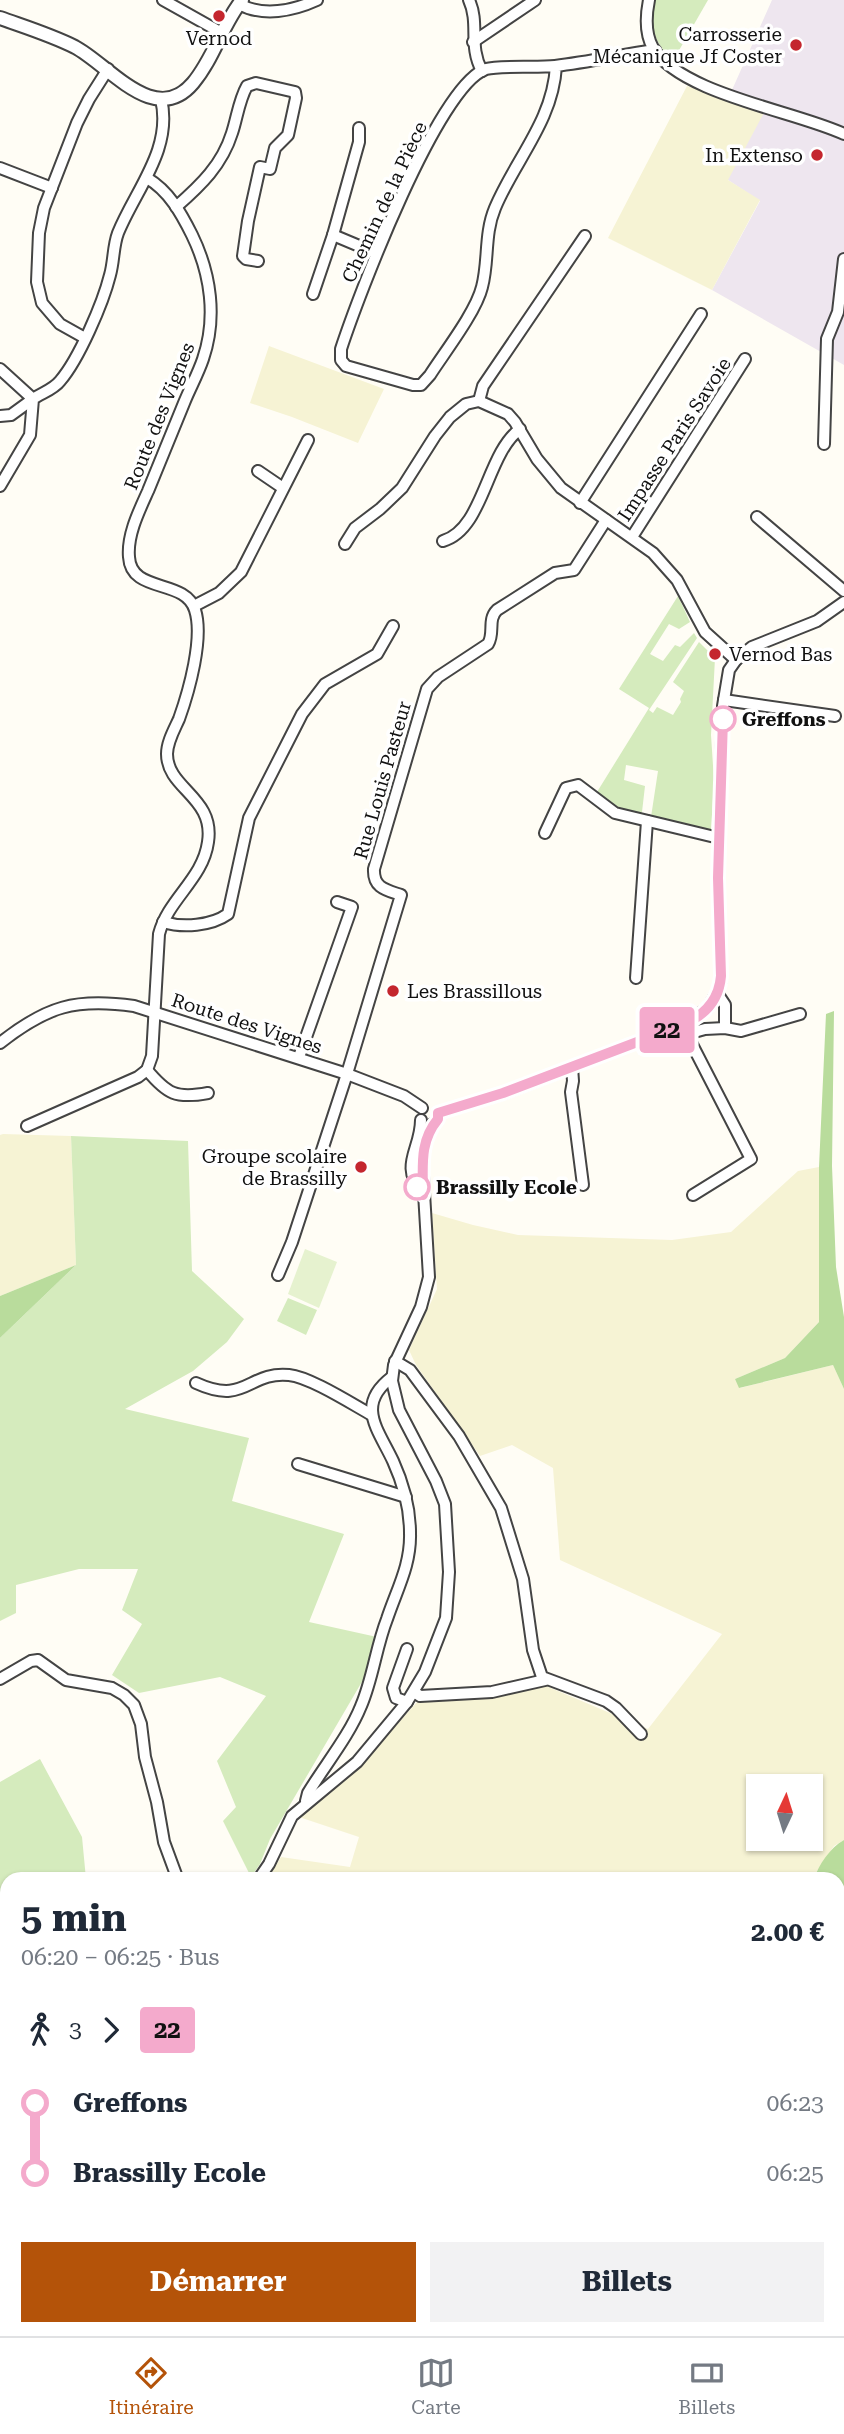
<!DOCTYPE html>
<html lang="fr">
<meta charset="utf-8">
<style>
body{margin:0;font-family:"Roboto Serif",serif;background:#f2f2f3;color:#1f2937;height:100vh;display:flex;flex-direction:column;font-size:26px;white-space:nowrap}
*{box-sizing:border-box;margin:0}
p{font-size:23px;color:#747a83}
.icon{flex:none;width:38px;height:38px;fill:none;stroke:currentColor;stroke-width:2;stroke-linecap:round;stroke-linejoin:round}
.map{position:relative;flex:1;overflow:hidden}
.panel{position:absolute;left:0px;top:1872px;width:845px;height:464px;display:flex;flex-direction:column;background:#fff;border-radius:21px 21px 0 0;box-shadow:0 2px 5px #0004}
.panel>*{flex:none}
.badge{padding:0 14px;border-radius:5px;font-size:24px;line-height:46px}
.needle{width:46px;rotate:4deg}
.controls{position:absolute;left:746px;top:1774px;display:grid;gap:14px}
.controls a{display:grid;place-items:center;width:77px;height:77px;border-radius:0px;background:#fff;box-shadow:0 2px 5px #0004;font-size:35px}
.map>.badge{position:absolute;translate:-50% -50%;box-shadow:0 0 0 4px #fff}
.legs{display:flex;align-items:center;gap:10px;height:77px;padding:0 21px;font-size:23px}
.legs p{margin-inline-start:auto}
.overview{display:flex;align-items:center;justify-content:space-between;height:119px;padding:0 21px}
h1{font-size:38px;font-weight:700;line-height:52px}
.action{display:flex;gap:14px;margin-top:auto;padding:14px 21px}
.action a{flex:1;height:80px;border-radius:0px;background:#b45309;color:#fff;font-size:28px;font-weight:700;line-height:80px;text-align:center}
.action a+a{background:#f2f2f3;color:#1f2937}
ul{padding:0 21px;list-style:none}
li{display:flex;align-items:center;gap:24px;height:70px;font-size:26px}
li i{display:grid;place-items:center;width:10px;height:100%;margin:0 9px;background:currentColor}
li i::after{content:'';width:18px;height:18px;margin:-9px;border:5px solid;border-radius:50%;background:#fff}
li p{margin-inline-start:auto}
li:first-child i{background:linear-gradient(#0000 50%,currentColor 0)}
li:last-child i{background:linear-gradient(currentColor 50%,#0000 0)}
.dock{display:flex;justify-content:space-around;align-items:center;height:98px;border-top:2px solid #e0e1e3;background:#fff;font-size:19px;color:#747a83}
.dock a{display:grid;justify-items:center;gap:4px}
.dock .current{color:#b45309}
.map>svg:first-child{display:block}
.industrial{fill:#eee6ef}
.farmland{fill:#f6f3d4;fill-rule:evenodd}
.green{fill:#d5ebbd}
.forest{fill:#b9dc9c}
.pitch{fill:#e6f2cf}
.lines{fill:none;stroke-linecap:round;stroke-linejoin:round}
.minor-casing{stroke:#444;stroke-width:14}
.tertiary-casing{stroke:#444;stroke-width:16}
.minor{stroke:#fff;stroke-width:10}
.tertiary{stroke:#fff;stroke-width:12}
.line-1-casing{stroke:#fff;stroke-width:16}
.line-1{stroke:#f4aacc;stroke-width:10}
.poi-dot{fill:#c4262e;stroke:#fff;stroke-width:2.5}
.stop-1-dot{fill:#fff;stroke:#f4aacc;stroke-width:3.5}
.labels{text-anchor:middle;stroke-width:7;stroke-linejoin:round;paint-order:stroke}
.poi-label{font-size:19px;fill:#111;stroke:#fff;text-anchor:end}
.street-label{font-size:19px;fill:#111;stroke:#fff}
.stop-label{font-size:19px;font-weight:bold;fill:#111;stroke:#fff;text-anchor:start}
</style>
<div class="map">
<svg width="844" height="2336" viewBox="0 0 844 2336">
<rect width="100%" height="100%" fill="#fffdf5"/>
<polygon class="industrial" points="772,0 844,0 844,365 712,290 760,201 728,180 728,99"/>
<g class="farmland">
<polygon points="687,86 765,111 728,180 760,200 712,290 608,238"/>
<polygon points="269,346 384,389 358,443 292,417 250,403"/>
<polygon points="3,1134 71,1136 76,1265 0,1296 0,1135"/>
<path d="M819 1167V1322L785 1358 735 1379 740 1388 833 1365 844 1389V1840L834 1846 817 1871 814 1879 267 1880 281 1857 350 1867 359 1837 299 1817 353 1773 418 1701 546 1686 648 1729 722 1634 560 1560 553 1468 512 1445 480 1456 416 1365 409 1350 437 1289 432 1213 473 1225 518 1235 672 1240 731 1232 798 1171ZM758 1787H810V1839H758Z"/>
<polygon points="838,2164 844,2168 844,2285 838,2289"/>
<polygon points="838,2315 844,2319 844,2336 327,2336 321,2329 838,2329"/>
</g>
<g class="green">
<path d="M655 0H708L674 59C653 46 649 22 655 0Z"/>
<polygon points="678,596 690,622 679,629 669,624 650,654 663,661 675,645 680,647 694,633 697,638 649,710 653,713 657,707 673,715 681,702 680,699 684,691 673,682 699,642 715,658 711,735 714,781 711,831 651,817 658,771 626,765 624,780 645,786 642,812 639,815 619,811 597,792 649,708 619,689"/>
<polygon points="71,1136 188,1141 192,1271 244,1319 227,1342 193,1371 125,1409 249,1438 232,1501 344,1534 309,1622 377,1637 370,1668 270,1839 260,1864 251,1877 223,1821 236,1807 217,1761 266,1696 220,1677 139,1693 112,1675 142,1624 122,1610 138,1569 79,1569 16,1585 16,1613 0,1621 0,1338 76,1265"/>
<polygon points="288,1298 317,1310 306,1335 277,1321"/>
<polygon points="40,1759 82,1837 86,1879 7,1880 7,1923 5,1923 0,1916 0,1782"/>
</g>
<g class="forest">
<polygon points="834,1011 832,1166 836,1267 844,1317 844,1389 833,1365 739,1388 735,1379 785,1358 819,1322 819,1167 826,1014"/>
<polygon points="76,1265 0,1338 0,1296"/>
<path d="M844 1840V2168L838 2164V1880L814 1879C819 1864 830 1848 844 1840Z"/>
<polygon points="7,2159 7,2329 321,2329 327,2336 0,2336 0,2160"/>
</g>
<polygon class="pitch" points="305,1249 337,1262 319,1308 288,1294"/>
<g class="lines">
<g class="minor-casing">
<g id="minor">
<polyline points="163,0 222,33"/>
<path d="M469 0C480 24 468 45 482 71"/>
<path d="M649 0C646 15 645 34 653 48 681 94 795 111 844 134"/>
<path d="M239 4C263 17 293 11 317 0"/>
<polyline points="473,42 535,0"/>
<path d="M556 66C553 121 515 160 495 208 484 234 489 261 482 287 476 312 444 353 430 375L421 385H413L346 366 341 360V349C358 297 438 85 486 69 500 65 537 68 555 66 588 62 621 55 655 50"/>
<polyline points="0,168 52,188"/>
<path d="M176 207C201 185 222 165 232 133 237 118 239 100 247 86L256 83 295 92 296 98 288 135 275 148 270 169 260 167 248 221 243 256 246 259 258 261"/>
<polyline points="333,235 376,253"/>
<polyline points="313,294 333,235 359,142 359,128"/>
<polyline points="85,338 60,324 42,303 37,282 39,233 44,208 77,123 89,99 108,69"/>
<polyline points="0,369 33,399 11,415 0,416"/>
<polyline points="479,401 483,386 585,236"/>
<polyline points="824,444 827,339 838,312 844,259"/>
<polyline points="258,471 283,488"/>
<path d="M0 486 30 435 33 399C42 393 54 389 60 381 79 359 103 303 110 275 114 261 113 246 118 233 136 189 173 149 161 99"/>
<polyline points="580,503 701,314"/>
<polyline points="757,517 844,591"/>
<polyline points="632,537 745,359"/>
<path d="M443 541C484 529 486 454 520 429"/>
<polyline points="345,544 355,528 380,509 402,488 435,436 450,417 466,404 479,401 508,414 515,422 537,459 561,488 653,553 677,580 705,632 736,660"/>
<polyline points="194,606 219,593 241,572 308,440"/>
<polyline points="724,700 835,716"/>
<polyline points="545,833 566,788 578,785 615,813 719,838"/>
<path d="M163 922C183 928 211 926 228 914L249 818 302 714 325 684 377 654 393 626"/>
<polyline points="636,978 647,821"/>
<polyline points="717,993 725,1005 725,1028"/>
<polyline points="682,1025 751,1159 693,1195"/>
<polyline points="687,1034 705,1029 725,1028 741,1031 800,1014"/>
<path d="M0 1043C47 1006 75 998 134 1006L347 1074 404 1096 422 1108"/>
<polyline points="299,1057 352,907 337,902"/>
<polyline points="572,1067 573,1081 571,1092 583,1185"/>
<path d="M147 1070C167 1094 176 1099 208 1093"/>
<polyline points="438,1113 504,1093 682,1025 707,1009 717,993 721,980 718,878 723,706 729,670 736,660 752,647 817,621 844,602"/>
<path d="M421 1120C421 1150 399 1164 422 1193"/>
<path d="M27 1126 138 1077 147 1070 152 1056 159 934C168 899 203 879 208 842 215 797 167 789 167 754 167 742 174 730 179 719 189 691 204 638 195 610 185 578 131 594 129 557 127 535 139 511 148 491 160 462 172 432 184 403 190 388 198 374 203 359 217 318 211 274 192 235 181 213 169 191 147 178"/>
<path d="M278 1275 292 1242 346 1077 401 895C386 890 373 888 374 869L427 689 438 677 488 644C495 633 487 620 497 610L555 573 574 570 606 520"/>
<polyline points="395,1361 410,1370 459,1436 501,1508 523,1579 533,1650 542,1677 606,1701 616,1708 641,1734"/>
<path d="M196 1383C246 1406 248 1371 289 1375 310 1377 352 1404 372 1415"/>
<polyline points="298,1464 406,1497"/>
<polyline points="0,1679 31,1661 38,1660 66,1680 112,1688 124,1695 134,1705 141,1724 145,1757 157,1802 164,1842 178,1880"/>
<polyline points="414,1692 420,1696 492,1692 545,1680"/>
<polyline points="407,1702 396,1698 393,1688 407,1649"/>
<path d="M306 1801 308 1793C325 1765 349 1736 361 1706 373 1678 376 1647 387 1619 397 1589 411 1565 410 1533 410 1507 403 1483 393 1461 378 1429 355 1405 392 1377"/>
<polyline points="258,1880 269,1864 292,1816 357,1762 407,1702 425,1672 446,1618 449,1572 445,1504 436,1481 399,1410 392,1381 394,1365 421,1307 429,1277 422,1159 423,1148 432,1124"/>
<polyline points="0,1970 7,1972"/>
<polyline points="0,2045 7,2043"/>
</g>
</g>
<g class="tertiary-casing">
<path id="tertiary" d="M0 18C25 27 51 35 75 47 109 65 155 128 193 83 214 58 222 25 242 0"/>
</g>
<use href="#minor" class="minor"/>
<use href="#tertiary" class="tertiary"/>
</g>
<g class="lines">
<g class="line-1-casing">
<path id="line-1" d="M417 1187 423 1195C423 1166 419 1142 438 1119V1113L503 1093 682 1025C704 1016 719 1000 721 976L718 878 723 719"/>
</g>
<use href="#line-1" class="line-1"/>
</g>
<g class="poi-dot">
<circle cx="219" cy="16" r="7"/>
<circle cx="796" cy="45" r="7"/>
<circle cx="817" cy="155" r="7"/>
<circle cx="715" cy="654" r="7"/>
<circle cx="393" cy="991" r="7"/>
<circle cx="361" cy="1167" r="7"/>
</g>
<g class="stop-1-dot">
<circle cx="723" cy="719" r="12"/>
<circle cx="417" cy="1187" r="12"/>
</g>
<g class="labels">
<g class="poi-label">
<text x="782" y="41">Carrosserie<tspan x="782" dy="22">Mécanique Jf Coster</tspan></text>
<text x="219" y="45" text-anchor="middle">Vernod</text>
<text x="803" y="162">In Extenso</text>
<text x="729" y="661" text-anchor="start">Vernod Bas</text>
<text x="407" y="998" text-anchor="start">Les Brassillous</text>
<text x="347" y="1163">Groupe scolaire<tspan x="347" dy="22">de Brassilly</tspan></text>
</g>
<g class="street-label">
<text transform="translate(384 202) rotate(-65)" y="7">Chemin de la Pièce</text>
<text transform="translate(159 416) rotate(-68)" y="7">Route des Vignes</text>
<text transform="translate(674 439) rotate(-57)" y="7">Impasse Paris Savoie</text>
<text transform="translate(382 780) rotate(-74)" y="7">Rue Louis Pasteur</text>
<text transform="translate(247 1023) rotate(18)" y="7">Route des Vignes</text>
</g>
<g class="stop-label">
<text x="742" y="726">Greffons</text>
<text x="436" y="1194">Brassilly Ecole</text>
</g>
</g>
</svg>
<div class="controls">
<a><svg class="needle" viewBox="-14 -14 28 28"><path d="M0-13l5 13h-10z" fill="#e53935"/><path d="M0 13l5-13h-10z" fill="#747a83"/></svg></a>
</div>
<b class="badge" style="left:667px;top:1030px;background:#f4aacc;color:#111">22</b>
<section class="panel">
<div class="overview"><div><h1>5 min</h1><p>06:20 – 06:25 · Bus</p></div><b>2.00 €</b></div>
<div class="legs"><svg class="icon" aria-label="walk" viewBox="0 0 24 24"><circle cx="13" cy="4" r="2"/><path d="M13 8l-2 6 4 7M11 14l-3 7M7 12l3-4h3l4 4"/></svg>3<svg class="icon" aria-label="forward" viewBox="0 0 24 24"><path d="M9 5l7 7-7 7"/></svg><b class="badge" style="background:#f4aacc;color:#111">22</b></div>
<ul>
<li><i style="color:#f4aacc"></i><b>Greffons</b><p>06:23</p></li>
<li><i style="color:#f4aacc"></i><b>Brassilly Ecole</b><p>06:25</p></li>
</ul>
<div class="action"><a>Démarrer</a><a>Billets</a></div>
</section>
</div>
<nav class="dock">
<a class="current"><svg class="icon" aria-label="directions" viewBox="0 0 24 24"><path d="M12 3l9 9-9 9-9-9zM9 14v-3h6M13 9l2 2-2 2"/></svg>Itinéraire</a>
<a><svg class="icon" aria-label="map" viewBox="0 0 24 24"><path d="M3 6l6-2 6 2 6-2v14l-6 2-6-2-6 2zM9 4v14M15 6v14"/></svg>Carte</a>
<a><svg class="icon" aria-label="tickets" viewBox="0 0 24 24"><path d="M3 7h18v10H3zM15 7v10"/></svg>Billets</a>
</nav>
